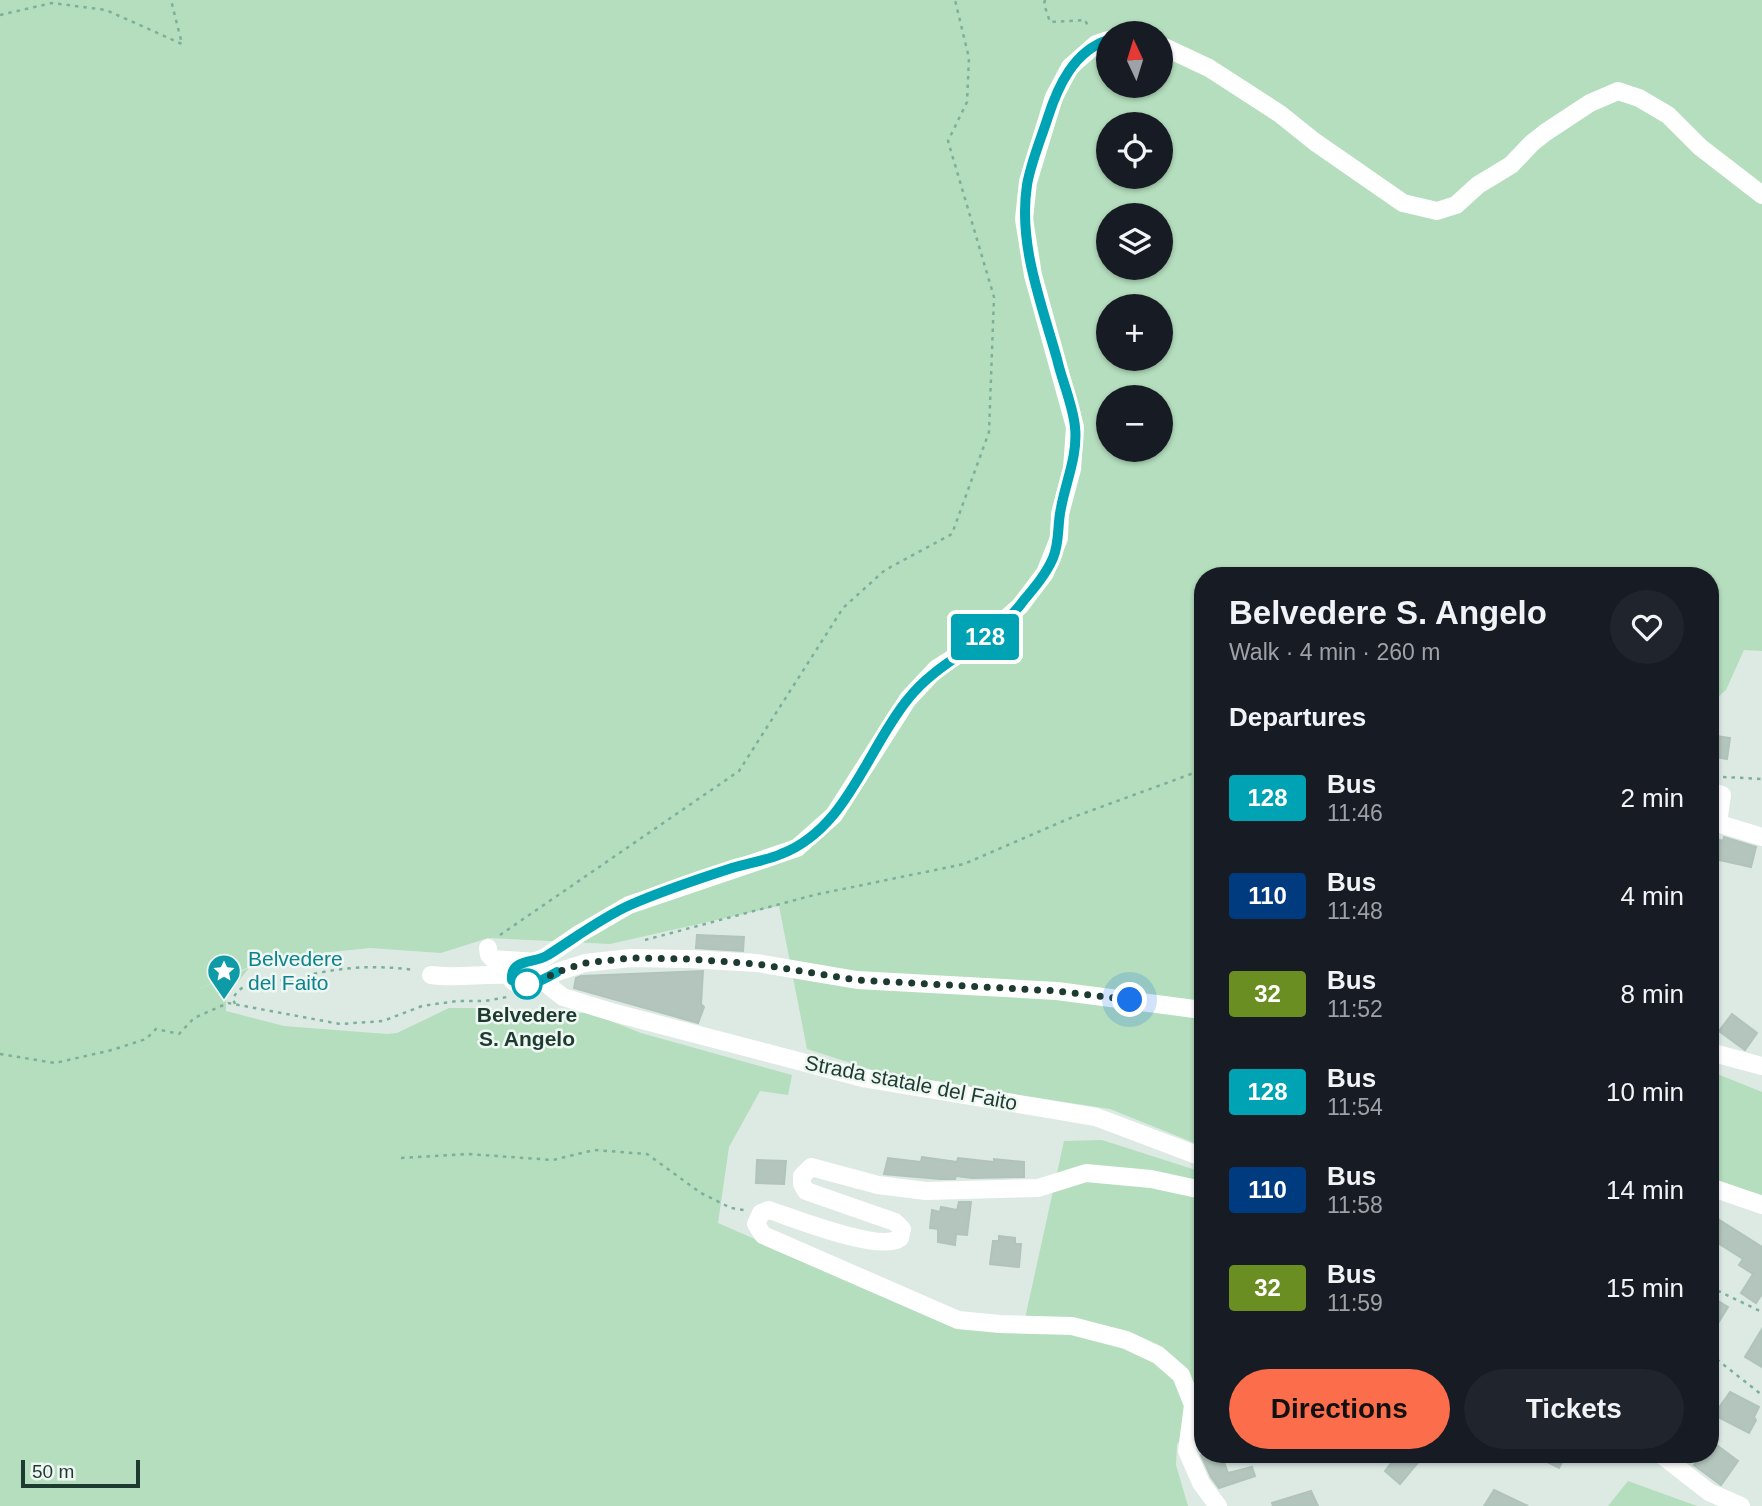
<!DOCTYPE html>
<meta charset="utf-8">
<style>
body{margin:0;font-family:Helvetica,sans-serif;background:#20242c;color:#f1f3f6;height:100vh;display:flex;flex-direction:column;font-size:26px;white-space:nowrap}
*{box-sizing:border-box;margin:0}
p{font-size:23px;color:#9ea1a6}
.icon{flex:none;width:38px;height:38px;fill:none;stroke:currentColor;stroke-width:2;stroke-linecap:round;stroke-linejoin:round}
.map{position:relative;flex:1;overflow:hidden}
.details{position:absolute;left:1194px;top:567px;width:525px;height:896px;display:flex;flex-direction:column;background:#171b24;border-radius:28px;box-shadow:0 2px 5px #0004}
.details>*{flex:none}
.badge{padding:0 14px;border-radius:5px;font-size:24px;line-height:46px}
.needle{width:46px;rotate:356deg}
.controls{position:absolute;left:1096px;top:21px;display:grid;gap:14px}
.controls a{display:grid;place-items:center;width:77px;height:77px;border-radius:50%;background:#171b24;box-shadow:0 2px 5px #0004;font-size:35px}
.scale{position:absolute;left:21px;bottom:18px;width:119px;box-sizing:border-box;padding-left:7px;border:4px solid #1e3b32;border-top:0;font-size:19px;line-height:24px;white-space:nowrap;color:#1e3b32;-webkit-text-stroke:5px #eef7f2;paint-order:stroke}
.you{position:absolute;width:35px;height:35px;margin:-18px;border:5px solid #fff;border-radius:50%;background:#1a73e8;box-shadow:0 0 0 10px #1a73e833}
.map>.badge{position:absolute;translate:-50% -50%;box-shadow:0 0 0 4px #fff}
h2{padding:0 35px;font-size:26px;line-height:63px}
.round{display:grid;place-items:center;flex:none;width:74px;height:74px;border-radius:37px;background:#20242c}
.overview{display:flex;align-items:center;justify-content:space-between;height:119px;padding:0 35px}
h1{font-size:33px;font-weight:700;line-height:52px}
.primary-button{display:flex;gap:14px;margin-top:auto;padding:14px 35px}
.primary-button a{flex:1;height:80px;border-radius:42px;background:#fb6d4b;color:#111;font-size:28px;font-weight:700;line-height:80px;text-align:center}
.primary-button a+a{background:#20242c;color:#f1f3f6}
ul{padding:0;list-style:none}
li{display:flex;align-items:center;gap:21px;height:98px;padding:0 35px}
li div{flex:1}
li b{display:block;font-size:26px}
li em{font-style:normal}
li .badge{min-width:77px;font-weight:700;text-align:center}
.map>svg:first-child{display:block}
.green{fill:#b4debd;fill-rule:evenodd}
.building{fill:#b3c5bd;stroke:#b0c4bb;stroke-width:2}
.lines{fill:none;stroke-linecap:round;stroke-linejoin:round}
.path{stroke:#7cb09d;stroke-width:2.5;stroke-dasharray:3.5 5;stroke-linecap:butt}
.minor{stroke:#fff;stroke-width:18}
.line-casing{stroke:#fff;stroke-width:16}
.line{stroke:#00a3b4;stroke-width:10}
.walk{stroke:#1e3b32;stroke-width:7;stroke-dasharray:0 12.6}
.stop-dot{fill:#fff;stroke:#00a3b4;stroke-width:3.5}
.labels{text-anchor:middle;stroke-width:5;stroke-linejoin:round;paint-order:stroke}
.culture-label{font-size:21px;fill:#0d838f;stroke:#eef7f2;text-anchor:start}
.stop-label{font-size:21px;font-weight:bold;fill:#1e3b32;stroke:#eef7f2}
.street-label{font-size:21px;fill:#1e3b32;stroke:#eef7f2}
</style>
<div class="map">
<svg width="1762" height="1506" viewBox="0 0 1762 1506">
<rect width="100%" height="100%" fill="#ddeae4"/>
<g class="green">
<path d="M0 0H1762V651L1744 650 1726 690 1710 704V576H1202V1146L1110 1109 885 1074 807 1049 779 906 610 944 488 938 441 953 370 948 282 957 249 967 192 992 249 968 226 997V1011L284 1026 387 1034 397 1033 449 1008H481L523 1021 588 1012 641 1033 792 1075 788 1095 760 1091 729 1147 718 1223 896 1300 959 1329 1022 1332 1064 1141 1102 1140 1202 1172V1414L1177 1444 1176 1465 1188 1506H0ZM1108 33H1160V86H1108ZM1108 124H1160V177H1108ZM1108 215H1160V268H1108ZM1108 306H1160V359H1108ZM1108 397H1160V450H1108Z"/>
<polygon points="1710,1071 1762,1092 1762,1195 1710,1178"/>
<polygon points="1628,1481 1697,1506 1608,1506"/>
</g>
<g class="building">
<polygon points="1710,735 1730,738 1727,759 1710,756"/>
<polygon points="1710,837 1723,841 1724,837 1756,847 1751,867 1710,858"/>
<polygon points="697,935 744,937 743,951 696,948"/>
<polygon points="703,971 701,1004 704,1007 698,1023 574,988 576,978 581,976"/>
<polygon points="1732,1014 1757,1033 1745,1050 1719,1031"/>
<polygon points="922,1157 957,1162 958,1158 994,1162 994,1159 1024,1162 1024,1177 972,1178 956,1176 955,1179 940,1179 884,1174 888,1158 921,1162"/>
<polygon points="757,1160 786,1161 784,1184 756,1183"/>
<polygon points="959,1202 971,1202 967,1235 956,1234 955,1245 938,1242 938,1229 930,1228 932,1210 940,1212 941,1207 957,1210"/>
<polygon points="1718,1219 1762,1247 1762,1294 1756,1303 1741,1293 1753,1274 1739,1265 1743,1259 1710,1238 1710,1231"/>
<polygon points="999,1236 1015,1238 1015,1244 1021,1244 1019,1267 990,1264 993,1241 999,1241"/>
<polygon points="1710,1296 1728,1307 1710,1336"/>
<polygon points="1762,1329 1762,1367 1745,1357"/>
<polygon points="1730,1392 1759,1407 1754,1417 1756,1420 1749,1433 1714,1415"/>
<polygon points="1710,1440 1738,1461 1721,1485 1694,1465 1704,1454 1710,1454"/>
<polygon points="1204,1454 1221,1454 1228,1473 1252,1467 1255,1476 1219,1488 1211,1477 1201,1455"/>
<polygon points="1383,1454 1425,1454 1400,1484 1385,1471 1392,1462"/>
<polygon points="1532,1454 1566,1454 1559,1468"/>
<polygon points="1494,1490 1528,1506 1484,1506"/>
<polygon points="1311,1491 1318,1506 1273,1506 1272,1503"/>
</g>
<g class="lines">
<g class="path">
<polyline points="1045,0 1044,4 1050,22 1085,20 1089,28"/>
<polyline points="0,15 52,3 106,10 182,44 171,0"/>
<polyline points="1723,777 1762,779"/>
<polyline points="500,935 739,771 843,608 885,570 952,534 989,432 994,297 948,141 967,102 969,58 955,0"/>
<polyline points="645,940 814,895 964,864 1068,819 1202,770"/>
<path d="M235 1004 233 999C241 977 278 982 297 979 306 977 314 973 323 972 354 966 384 966 415 970"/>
<polyline points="0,1054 55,1063 112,1050 146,1039 156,1029 179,1034 194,1018 228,1003 340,1024 383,1021 422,1006 457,1001 485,1001 507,997"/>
<polyline points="401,1158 468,1154 553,1160 594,1150 647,1154 701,1193 731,1208 744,1210"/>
<polyline points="1710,1287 1762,1312"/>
<polyline points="1710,1354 1762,1395"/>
</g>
<g class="minor">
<polyline points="1108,40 1096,44 1070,67 1054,97 1028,182 1024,219 1033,275 1075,427 1072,469 1060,514 1059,538 1045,573 1020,606 983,639 937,668 908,699 834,815 797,848 629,905 579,934 547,956 537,962 522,961 514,968 510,975 512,980 517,984 538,982 557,972 585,963 631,958 689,959 757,963 857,980 1057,991 1202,1010"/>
<polyline points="1160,45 1209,68 1280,114 1315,142 1403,203 1437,211 1456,205 1478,185 1511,165 1532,143 1546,132 1590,103 1618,91 1639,98 1668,115 1700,147 1762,195"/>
<polyline points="1710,791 1722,795 1718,823"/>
<polyline points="1710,821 1762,837"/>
<polyline points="488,948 489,955 493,959 522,961"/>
<path d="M431 975C457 979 484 973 510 975"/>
<polyline points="551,976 549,986 563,997 615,1013 863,1078 1096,1117 1202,1157"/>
<polyline points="1710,1052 1762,1066"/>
<polyline points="1710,1187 1762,1205"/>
<path d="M1202 1190 1151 1179 1086 1173 1038 1188 926 1191 878 1185 811 1167 802 1176V1184L806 1191 895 1222 902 1229 900 1238C880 1253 794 1218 769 1210L761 1213 756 1224 763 1235 958 1320 1000 1324 1072 1326 1126 1340 1158 1355 1181 1375 1193 1405 1187 1451 1201 1483 1218 1506"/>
<polyline points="1660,1454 1709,1492 1741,1506"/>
</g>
</g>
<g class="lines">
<g class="line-casing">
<path id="line" d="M557 972C543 980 527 990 512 980 510 958 535 964 548 955 575 938 601 918 630 905 662 891 698 879 732 868 748 863 765 861 781 854 847 829 867 749 908 699 940 658 994 642 1024 600 1035 587 1046 574 1053 558 1060 541 1057 526 1061 508 1066 481 1078 455 1075 427 1073 405 1062 381 1057 359 1041 302 1018 244 1027 185 1031 162 1041 139 1048 117 1058 86 1074 51 1108 40"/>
</g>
<use href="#line" class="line"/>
<polyline class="walk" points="527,984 538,982 557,972 585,963 631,958 689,959 757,964 857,980 1057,991 1130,1000"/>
</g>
<defs>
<g id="sight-pin" transform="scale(1.75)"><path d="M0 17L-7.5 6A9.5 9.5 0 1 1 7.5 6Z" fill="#0f9aa8" stroke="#eef7f2"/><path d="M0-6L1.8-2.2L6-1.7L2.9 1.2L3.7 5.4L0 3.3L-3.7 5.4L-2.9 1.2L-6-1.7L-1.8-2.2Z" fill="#fff"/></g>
</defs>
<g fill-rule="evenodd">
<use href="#sight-pin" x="224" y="971"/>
</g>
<circle class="stop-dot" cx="527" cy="984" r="14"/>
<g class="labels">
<g class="culture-label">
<text x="248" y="966">Belvedere<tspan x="248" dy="24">del Faito</tspan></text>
</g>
<g class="stop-label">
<text x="527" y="1022">Belvedere<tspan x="527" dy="24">S. Angelo</tspan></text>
</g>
<g class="street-label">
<text transform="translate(911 1083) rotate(11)" y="7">Strada statale del Faito</text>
</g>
</g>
</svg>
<div class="controls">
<a><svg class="needle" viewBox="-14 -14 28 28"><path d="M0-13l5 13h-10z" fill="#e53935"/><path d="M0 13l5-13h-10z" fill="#9ea1a6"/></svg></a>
<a><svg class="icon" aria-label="locate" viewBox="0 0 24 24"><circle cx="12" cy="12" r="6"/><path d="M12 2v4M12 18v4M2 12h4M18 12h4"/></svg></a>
<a><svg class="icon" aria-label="layers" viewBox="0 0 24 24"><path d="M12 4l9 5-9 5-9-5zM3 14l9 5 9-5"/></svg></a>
<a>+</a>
<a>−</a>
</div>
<div class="scale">50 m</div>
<div class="you" style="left:1130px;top:1000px"></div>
<b class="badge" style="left:985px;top:637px;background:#00a3b4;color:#fff">128</b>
<section class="details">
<div class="overview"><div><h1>Belvedere S. Angelo</h1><p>Walk · 4 min · 260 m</p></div><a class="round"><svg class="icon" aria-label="heart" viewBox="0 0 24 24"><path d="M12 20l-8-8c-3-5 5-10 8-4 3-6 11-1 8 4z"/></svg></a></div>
<h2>Departures</h2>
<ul>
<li><span class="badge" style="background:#00a3b4;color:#fff">128</span><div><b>Bus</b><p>11:46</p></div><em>2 min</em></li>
<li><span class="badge" style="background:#003b80;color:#fff">110</span><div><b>Bus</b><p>11:48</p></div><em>4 min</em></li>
<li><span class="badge" style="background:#6b8e23;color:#fff">32</span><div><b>Bus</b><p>11:52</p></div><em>8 min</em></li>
<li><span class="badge" style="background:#00a3b4;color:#fff">128</span><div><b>Bus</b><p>11:54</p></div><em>10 min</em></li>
<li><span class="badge" style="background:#003b80;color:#fff">110</span><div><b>Bus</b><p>11:58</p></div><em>14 min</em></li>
<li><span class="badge" style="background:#6b8e23;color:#fff">32</span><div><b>Bus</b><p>11:59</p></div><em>15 min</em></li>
</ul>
<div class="primary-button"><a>Directions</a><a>Tickets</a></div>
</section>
</div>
